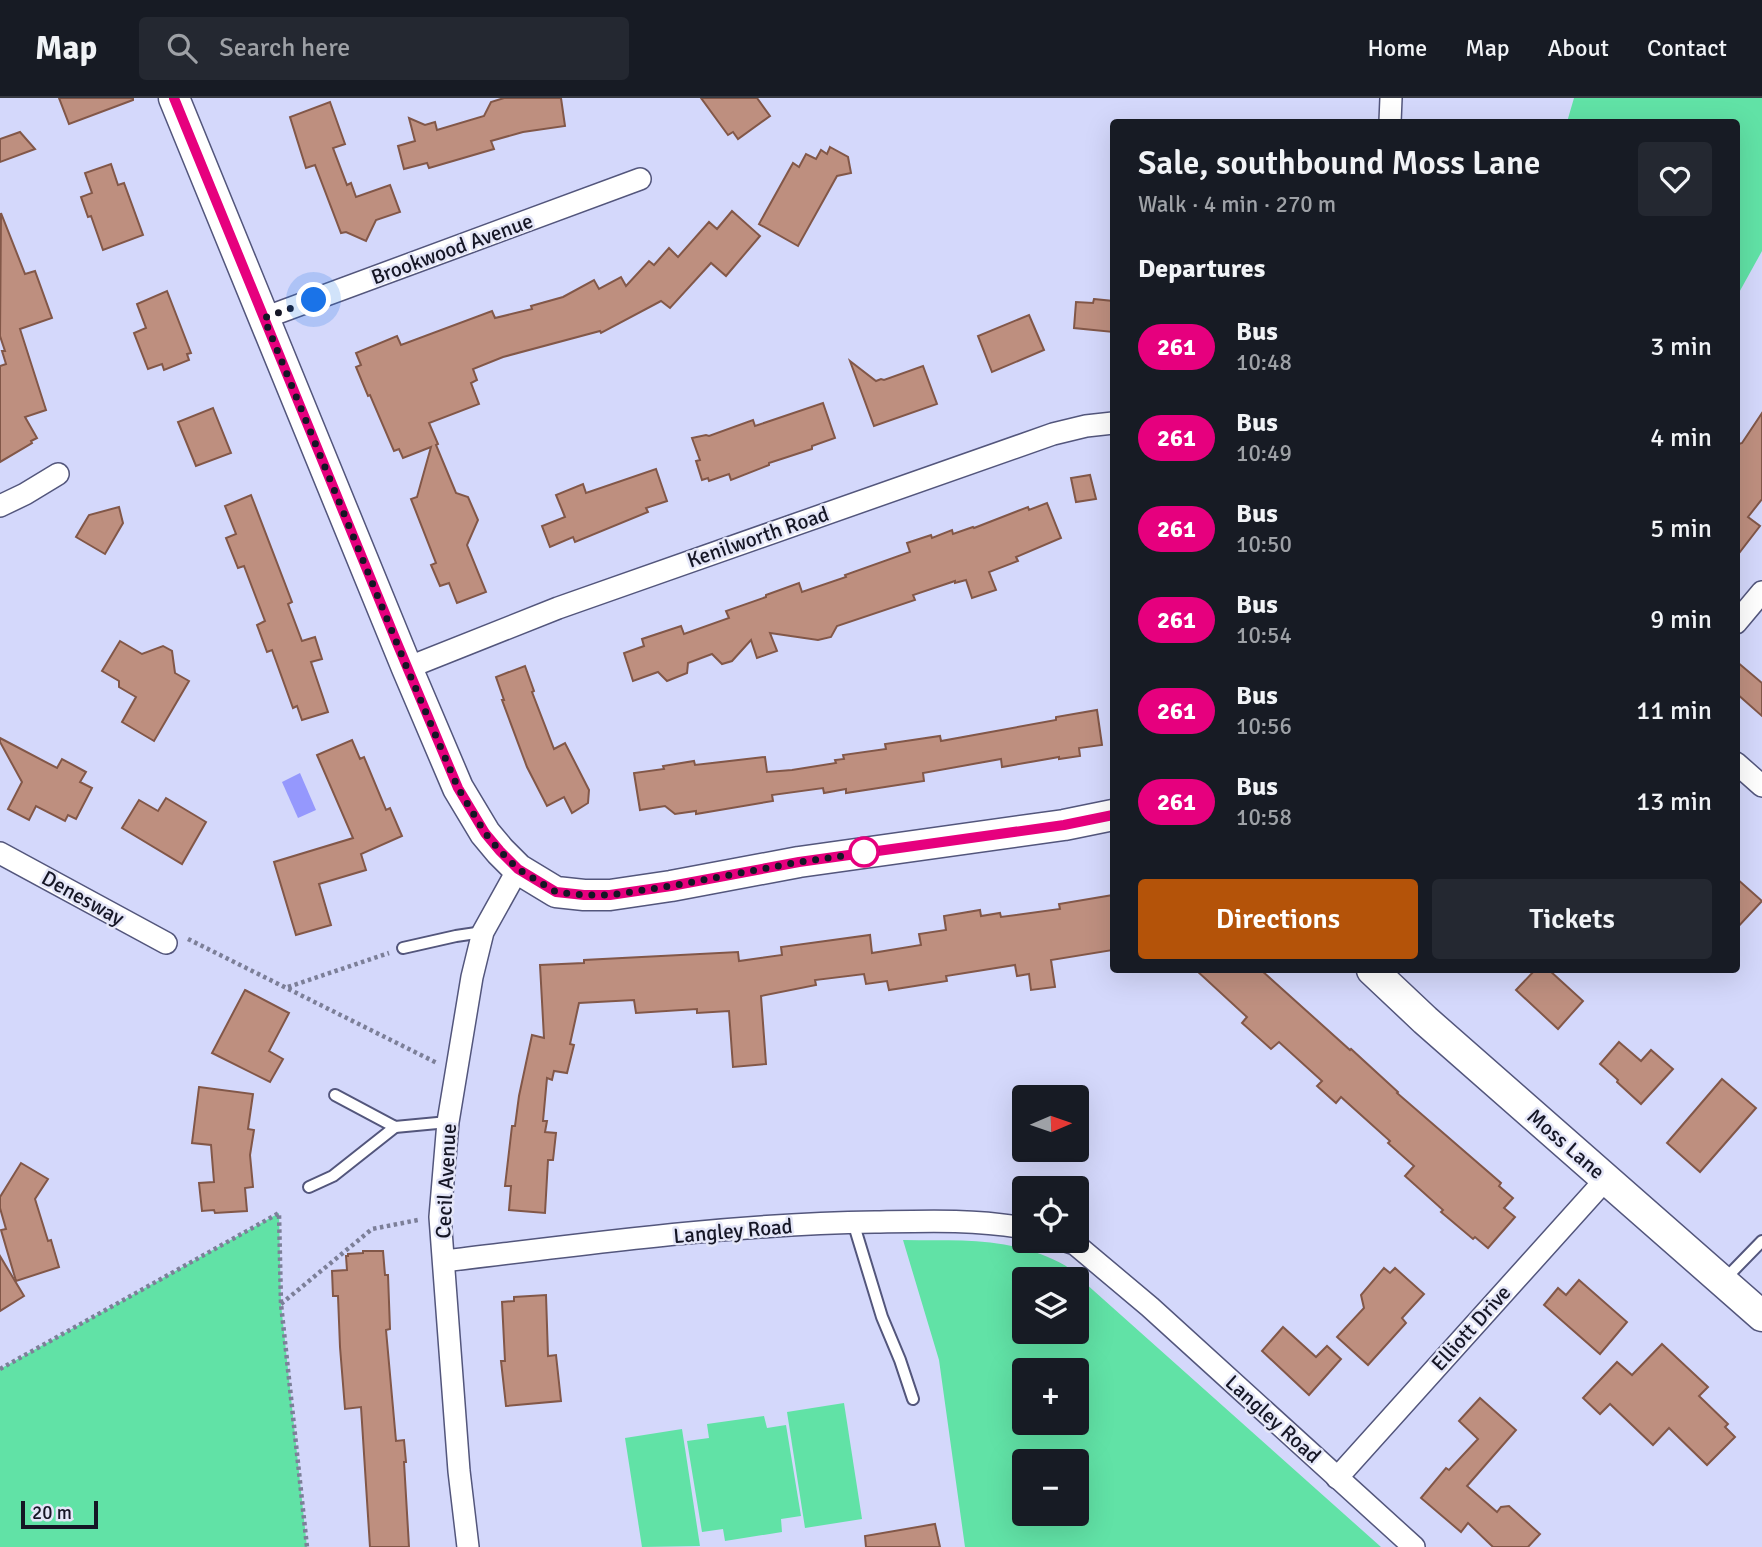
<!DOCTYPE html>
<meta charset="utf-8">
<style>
body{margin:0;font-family:Signika,sans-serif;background:#242831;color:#f1f3f6;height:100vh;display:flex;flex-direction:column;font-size:26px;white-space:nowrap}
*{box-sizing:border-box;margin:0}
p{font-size:23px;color:#9ea1a6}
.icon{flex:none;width:38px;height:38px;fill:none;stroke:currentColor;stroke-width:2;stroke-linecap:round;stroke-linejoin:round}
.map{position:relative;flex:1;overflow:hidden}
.sheet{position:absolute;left:1110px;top:21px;width:630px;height:854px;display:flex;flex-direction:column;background:#171b24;border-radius:7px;box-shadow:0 7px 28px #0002}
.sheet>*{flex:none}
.badge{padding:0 14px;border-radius:23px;font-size:24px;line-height:46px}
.needle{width:46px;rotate:88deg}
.buttons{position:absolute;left:1012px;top:987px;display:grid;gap:14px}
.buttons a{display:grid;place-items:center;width:77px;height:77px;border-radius:7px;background:#171b24;box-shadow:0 7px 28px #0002;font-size:35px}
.scale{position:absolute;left:21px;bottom:18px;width:77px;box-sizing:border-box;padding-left:7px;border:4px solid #151625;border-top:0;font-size:19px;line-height:24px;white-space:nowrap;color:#151625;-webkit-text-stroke:5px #e4e6f8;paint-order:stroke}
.you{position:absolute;width:35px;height:35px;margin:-18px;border:5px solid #fff;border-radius:50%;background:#1a73e8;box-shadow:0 0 0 10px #1a73e833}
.map>.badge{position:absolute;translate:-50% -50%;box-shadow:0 0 0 4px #fff}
h2{padding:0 28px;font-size:26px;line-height:63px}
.round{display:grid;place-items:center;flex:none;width:74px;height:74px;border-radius:7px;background:#242831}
.headline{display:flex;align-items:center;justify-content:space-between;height:119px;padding:0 28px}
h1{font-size:33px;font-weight:600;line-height:52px}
.button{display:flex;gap:14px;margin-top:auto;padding:14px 28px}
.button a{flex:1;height:80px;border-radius:7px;background:#b45309;color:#fff;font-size:28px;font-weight:600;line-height:80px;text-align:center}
.button a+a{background:#242831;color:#f1f3f6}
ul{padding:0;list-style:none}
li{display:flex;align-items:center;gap:21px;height:91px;padding:0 28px}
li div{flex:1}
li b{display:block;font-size:26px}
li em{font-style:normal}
li .badge{min-width:77px;font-weight:700;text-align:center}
header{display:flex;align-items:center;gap:42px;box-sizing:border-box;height:98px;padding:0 35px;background:#171b24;border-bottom:2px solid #363941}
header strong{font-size:33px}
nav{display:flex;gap:38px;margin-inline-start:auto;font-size:24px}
.search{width:490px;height:63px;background:#242831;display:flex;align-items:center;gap:18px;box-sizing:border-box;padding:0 24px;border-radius:7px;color:#9ea1a6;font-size:26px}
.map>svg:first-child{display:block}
.green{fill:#61e2a6;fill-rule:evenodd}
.water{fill:#9598fd}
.building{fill:#be8f7f;stroke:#825748;stroke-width:2}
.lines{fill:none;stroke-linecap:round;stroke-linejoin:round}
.lane-casing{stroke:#53567c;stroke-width:14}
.street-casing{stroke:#53567c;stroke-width:24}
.secondary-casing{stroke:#53567c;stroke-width:33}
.path{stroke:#7c7f98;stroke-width:4.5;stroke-dasharray:3.5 3.5;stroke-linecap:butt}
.lane{stroke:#fff;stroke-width:10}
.street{stroke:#fff;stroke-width:21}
.secondary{stroke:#fff;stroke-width:30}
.line-casing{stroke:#fff;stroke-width:16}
.line{stroke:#e6007e;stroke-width:10}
.walk{stroke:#151625;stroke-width:7;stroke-dasharray:0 12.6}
.stop-dot{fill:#fff;stroke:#e6007e;stroke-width:3.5}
.labels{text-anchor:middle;stroke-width:5;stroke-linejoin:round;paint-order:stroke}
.street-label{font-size:21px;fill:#151625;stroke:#e4e6f8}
</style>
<header>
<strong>Map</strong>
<div class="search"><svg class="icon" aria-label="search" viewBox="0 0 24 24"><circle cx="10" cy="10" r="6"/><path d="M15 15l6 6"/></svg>Search here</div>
<nav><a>Home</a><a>Map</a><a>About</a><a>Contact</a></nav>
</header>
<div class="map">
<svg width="1762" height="1449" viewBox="0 0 1762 1449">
<rect width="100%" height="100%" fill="#d4d8fb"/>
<g class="green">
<polygon points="1574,0 1762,0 1762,153 1736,200 1736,24 1567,24"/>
<polygon points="279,1115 281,1206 307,1449 0,1449 0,1271"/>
<path d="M903 1142C962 1143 1013 1138 1066 1168L1381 1449H965L939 1262ZM1024 1181H1076V1234H1024ZM1024 1272H1076V1325H1024ZM1076 1363V1416H1024V1363Z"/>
<polygon points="844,1305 862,1421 805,1430 787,1314"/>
<polygon points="764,1318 767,1330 786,1327 801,1418 781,1421 782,1434 725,1443 723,1431 702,1434 687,1343 709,1340 707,1326"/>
<polygon points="682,1331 700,1448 642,1449 625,1340"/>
</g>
<polygon class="water" points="300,675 316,712 298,720 282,684"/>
<g class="building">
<polygon points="59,0 133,0 133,2 69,26"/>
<polygon points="504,0 561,0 565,28 523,34 491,43 494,51 429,70 427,65 404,71 398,48 415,43 409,20 425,27 435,24 437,32 484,18 491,4"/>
<polygon points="701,0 757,0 770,18 738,41 733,34 728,37"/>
<polygon points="330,4 345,46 333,50 347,87 351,85 356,99 390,87 400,114 376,122 366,143 346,134 341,135 315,67 306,70 290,19"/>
<polygon points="20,34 35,51 0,64 0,41"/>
<polygon points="830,49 848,59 851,75 837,78 798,148 759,126 793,65 799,69 806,56 816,61 821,52 827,56"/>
<polygon points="111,66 118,87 124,85 143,137 103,152 91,118 88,119 81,99 92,95 85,75"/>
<polygon points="732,113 760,138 726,178 711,165 670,210 661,203 601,235 600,233 503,259 473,271 477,282 471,285 479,306 429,325 438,346 436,347 456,395 468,399 478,422 467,447 486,494 457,505 449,485 440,488 431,467 436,465 411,401 417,399 431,349 403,360 399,351 394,353 370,297 368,298 356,269 361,267 356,255 397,238 401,247 492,213 495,220 532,211 531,208 563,199 594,182 599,191 621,179 626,188 649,163 654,167 669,150 678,159 709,124 717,131"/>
<polygon points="1,115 25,176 35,173 52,220 20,231 46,312 25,319 37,340 31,343 32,345 0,364 0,268 6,266 2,253 5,253 0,238"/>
<polygon points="167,193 191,255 187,256 189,262 164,272 162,266 148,271 134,235 146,230 137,206"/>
<polygon points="1094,201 1113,203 1113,234 1074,230 1076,204 1093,205"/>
<polygon points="1029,217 1044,252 992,274 978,238"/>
<polygon points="850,263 876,283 881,281 884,282 923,268 937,306 874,328"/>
<polygon points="823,305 835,340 812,348 812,351 769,365 769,367 731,382 729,376 709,383 708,380 702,382 696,363 700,362 692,340 706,337 709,338 753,322 755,328"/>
<polygon points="213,310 231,355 196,368 178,324"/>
<polygon points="1762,315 1762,401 1748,419 1760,428 1736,459 1736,347 1742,345"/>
<polygon points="656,371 667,403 646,410 648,414 575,444 573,439 550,449 542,428 565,419 556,397 583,386 586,395"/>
<polygon points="1090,377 1096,401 1076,404 1071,380"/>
<polygon points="251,397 292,504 288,506 302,543 315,539 322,561 311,564 328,614 302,622 297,608 293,610 272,552 267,554 257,527 265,523 244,468 238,470 226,440 236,436 225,408"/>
<polygon points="1047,405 1061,440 1016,459 1018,463 989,474 996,492 972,500 966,482 955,485 955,483 913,497 915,502 837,528 831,539 818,542 770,535 777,553 757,560 751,542 732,563 722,566 712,556 688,565 687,575 667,583 658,574 633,583 624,555 644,548 642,541 681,528 684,536 729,520 726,513 766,499 766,497 799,485 802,494 846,479 845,477 910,454 907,445 931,437 932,440 952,432 953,436 973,429 974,430 1028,409 1029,412"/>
<polygon points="119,409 123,425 105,456 76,439 89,417"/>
<polygon points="120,543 142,556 163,548 172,553 175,575 189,583 154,643 122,624 136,599 119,589 119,583 102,573"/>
<polygon points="1736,563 1762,585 1762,618 1736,595"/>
<polygon points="525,568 534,593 532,594 554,651 565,645 589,692 588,705 572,715 564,699 547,708 527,669 502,602 504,602 496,579"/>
<polygon points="1097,612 1102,647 1079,650 1080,658 1059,661 1059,659 1002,669 1001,661 923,675 924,683 846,695 846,691 824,695 823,690 772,697 773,703 696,716 696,713 675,716 665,708 640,712 634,675 664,671 663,668 694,663 695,667 765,659 767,674 792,672 836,665 835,662 844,661 843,657 886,651 885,646 940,638 941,643 1056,622 1056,619"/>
<polygon points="0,640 57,670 62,661 86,674 80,684 92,690 76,721 68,717 65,723 36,708 29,722 8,711 22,684 0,644"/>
<polygon points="352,642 360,661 364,659 386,712 390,710 402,738 361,756 366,772 319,786 331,827 296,837 274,764 353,740 317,657"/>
<polygon points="166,700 206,724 182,766 122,730 139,702 158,713"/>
<polygon points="1736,780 1762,803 1736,831"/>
<polygon points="1113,797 1113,852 1051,862 1055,889 1031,892 1029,876 1017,878 1015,867 946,878 947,883 889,892 887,883 866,886 864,876 815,882 816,887 761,898 766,966 733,969 729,913 697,915 697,911 636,915 634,902 579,905 570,946 574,947 567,975 554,973 552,982 547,980 543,1023 547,1023 545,1034 556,1035 553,1062 548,1062 545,1115 509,1112 511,1088 505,1088 512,1028 515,1028 519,998 532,937 544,940 540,867 584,865 584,862 738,854 739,863 782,857 781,849 870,837 872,855 921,847 919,836 946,832 944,818 980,812 981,818 1000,815 1001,819 1060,811 1059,806"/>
<polygon points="1196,872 1261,872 1350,952 1351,951 1398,994 1397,995 1501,1085 1499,1088 1513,1100 1504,1110 1515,1119 1488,1150 1475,1139 1473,1141 1441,1114 1443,1112 1405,1078 1414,1068 1388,1045 1390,1043 1341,999 1336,1005 1317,988 1322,983 1279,944 1271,951 1242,925 1247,919"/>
<polygon points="1535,872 1549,872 1583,903 1558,931 1516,892"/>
<polygon points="245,892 289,915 269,953 283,961 270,984 212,955"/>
<polygon points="1619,944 1641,963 1651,952 1673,971 1641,1006 1617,984 1618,982 1600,966"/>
<polygon points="1722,981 1756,1010 1700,1074 1667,1045"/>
<polygon points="199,989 253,996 248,1031 254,1032 250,1057 253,1089 245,1090 247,1113 215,1115 214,1112 202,1113 199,1085 214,1084 211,1047 192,1045"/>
<polygon points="21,1065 48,1081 35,1101 48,1143 51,1142 59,1169 16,1183 1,1132 6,1131 0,1110 0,1099"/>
<polygon points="363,1153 383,1153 385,1177 388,1177 390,1231 386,1232 396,1343 404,1342 406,1364 404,1364 409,1449 370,1449 361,1309 345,1311 340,1249 338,1198 333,1198 332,1173 347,1172 346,1158 348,1158 348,1156 363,1155"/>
<polygon points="0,1158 24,1198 0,1213"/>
<polygon points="1384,1170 1390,1175 1395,1170 1424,1196 1402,1220 1406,1225 1368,1267 1337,1239 1364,1210 1361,1197"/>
<polygon points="1579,1182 1627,1224 1600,1256 1544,1207 1558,1190 1566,1197"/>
<polygon points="546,1197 548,1258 556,1257 561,1303 506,1308 501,1263 505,1263 502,1204 514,1203 514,1199"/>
<polygon points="1283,1229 1316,1259 1327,1248 1341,1261 1309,1297 1262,1253"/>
<polygon points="1662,1246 1708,1289 1699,1298 1728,1326 1725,1329 1735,1339 1707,1367 1669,1330 1653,1347 1610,1306 1600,1316 1583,1300 1617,1264 1632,1277"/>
<polygon points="1480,1300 1516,1332 1467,1388 1497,1414 1501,1409 1509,1408 1540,1436 1528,1449 1493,1449 1468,1425 1461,1434 1421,1400 1446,1370 1449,1372 1478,1341 1459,1323"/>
<polygon points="935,1426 940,1449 866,1449 865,1438"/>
</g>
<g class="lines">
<g class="lane-casing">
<g id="lane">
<polyline points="403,850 456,838 483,834"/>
<polyline points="335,997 395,1029 448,1024"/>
<polyline points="309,1089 333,1078 395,1029"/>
<polyline points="853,1124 882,1219 900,1262 913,1301"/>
<polyline points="1725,1181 1762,1143"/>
</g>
</g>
<g class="street-casing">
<g id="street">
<polyline points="1390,24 1391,0"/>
<polyline points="264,220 640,81"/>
<polyline points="0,408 25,396 58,376"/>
<polyline points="1736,525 1762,494"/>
<polyline points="407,570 558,510 1053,336 1086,328 1113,325"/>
<polyline points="1736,665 1762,688"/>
<polyline points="0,755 166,845"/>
<polyline points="1066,1143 1075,1146 1150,1209 1414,1449"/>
<path d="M444 1163C587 1146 730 1126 875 1124 924 1123 975 1121 1024 1130"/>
<polyline points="1337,1380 1606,1081"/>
<polyline points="468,1449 459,1373 440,1119 448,1024 472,879 483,834 518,771"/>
</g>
</g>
<g class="secondary-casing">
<g id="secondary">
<polyline points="174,0 407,570 458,690 485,735 500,753 518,771 556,794 584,797 610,797 671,788 799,764 1064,727 1113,717"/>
<polyline points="1372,872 1425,922 1762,1218"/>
</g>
</g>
<g class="path">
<polyline points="188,841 437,965"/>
<polyline points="288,889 389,855"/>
<polyline points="281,1206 372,1131 418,1122"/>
<polyline points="0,1271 279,1115 281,1206 307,1449"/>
</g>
<use href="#lane" class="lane"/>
<use href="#street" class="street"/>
<use href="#secondary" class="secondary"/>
</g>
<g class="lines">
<g class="line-casing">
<polyline id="line" points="174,0 397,545 458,690 485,735 500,753 518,771 556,794 584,797 610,797 671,788 799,764 1064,727 1113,717"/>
</g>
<use href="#line" class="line"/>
<polyline class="walk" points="314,202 264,220 407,570 458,690 485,735 500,753 518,771 556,794 584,797 610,797 671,788 799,764 877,753 864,754"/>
</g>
<circle class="stop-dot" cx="864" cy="754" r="14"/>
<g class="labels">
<g class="street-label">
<text transform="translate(452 151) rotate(-20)" y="7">Brookwood Avenue</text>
<text transform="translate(758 439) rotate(-19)" y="7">Kenilworth Road</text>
<text transform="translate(83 800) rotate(29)" y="7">Denesway</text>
<text transform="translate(1566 1046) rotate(41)" y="7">Moss Lane</text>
<text transform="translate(446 1083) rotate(-87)" y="7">Cecil Avenue</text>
<text transform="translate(733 1133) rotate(-5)" y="7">Langley Road</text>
<text transform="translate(1471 1230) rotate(-48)" y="7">Elliott Drive</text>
<text transform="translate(1273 1321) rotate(42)" y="7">Langley Road</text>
</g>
</g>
</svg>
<div class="buttons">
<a><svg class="needle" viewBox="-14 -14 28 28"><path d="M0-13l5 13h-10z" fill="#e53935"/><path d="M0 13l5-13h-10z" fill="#9ea1a6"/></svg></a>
<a><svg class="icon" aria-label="locate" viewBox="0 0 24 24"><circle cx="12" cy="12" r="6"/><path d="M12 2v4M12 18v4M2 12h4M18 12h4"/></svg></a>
<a><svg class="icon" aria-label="layers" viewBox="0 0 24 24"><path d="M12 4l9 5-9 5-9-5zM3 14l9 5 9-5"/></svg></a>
<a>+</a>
<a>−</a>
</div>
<div class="scale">20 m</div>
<div class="you" style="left:314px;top:202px"></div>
<section class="sheet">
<div class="headline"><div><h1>Sale, southbound Moss Lane</h1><p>Walk · 4 min · 270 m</p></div><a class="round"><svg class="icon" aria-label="heart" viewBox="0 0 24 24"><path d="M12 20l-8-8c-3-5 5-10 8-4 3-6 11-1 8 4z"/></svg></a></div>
<h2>Departures</h2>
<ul>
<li><span class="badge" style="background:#e6007e;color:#fff">261</span><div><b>Bus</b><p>10:48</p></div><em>3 min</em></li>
<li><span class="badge" style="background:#e6007e;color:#fff">261</span><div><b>Bus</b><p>10:49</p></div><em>4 min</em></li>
<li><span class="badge" style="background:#e6007e;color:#fff">261</span><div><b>Bus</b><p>10:50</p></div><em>5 min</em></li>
<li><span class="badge" style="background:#e6007e;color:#fff">261</span><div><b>Bus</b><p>10:54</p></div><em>9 min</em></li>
<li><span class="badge" style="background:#e6007e;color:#fff">261</span><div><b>Bus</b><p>10:56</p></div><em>11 min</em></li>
<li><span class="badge" style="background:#e6007e;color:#fff">261</span><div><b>Bus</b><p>10:58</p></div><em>13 min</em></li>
</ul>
<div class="button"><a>Directions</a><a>Tickets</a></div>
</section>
</div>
